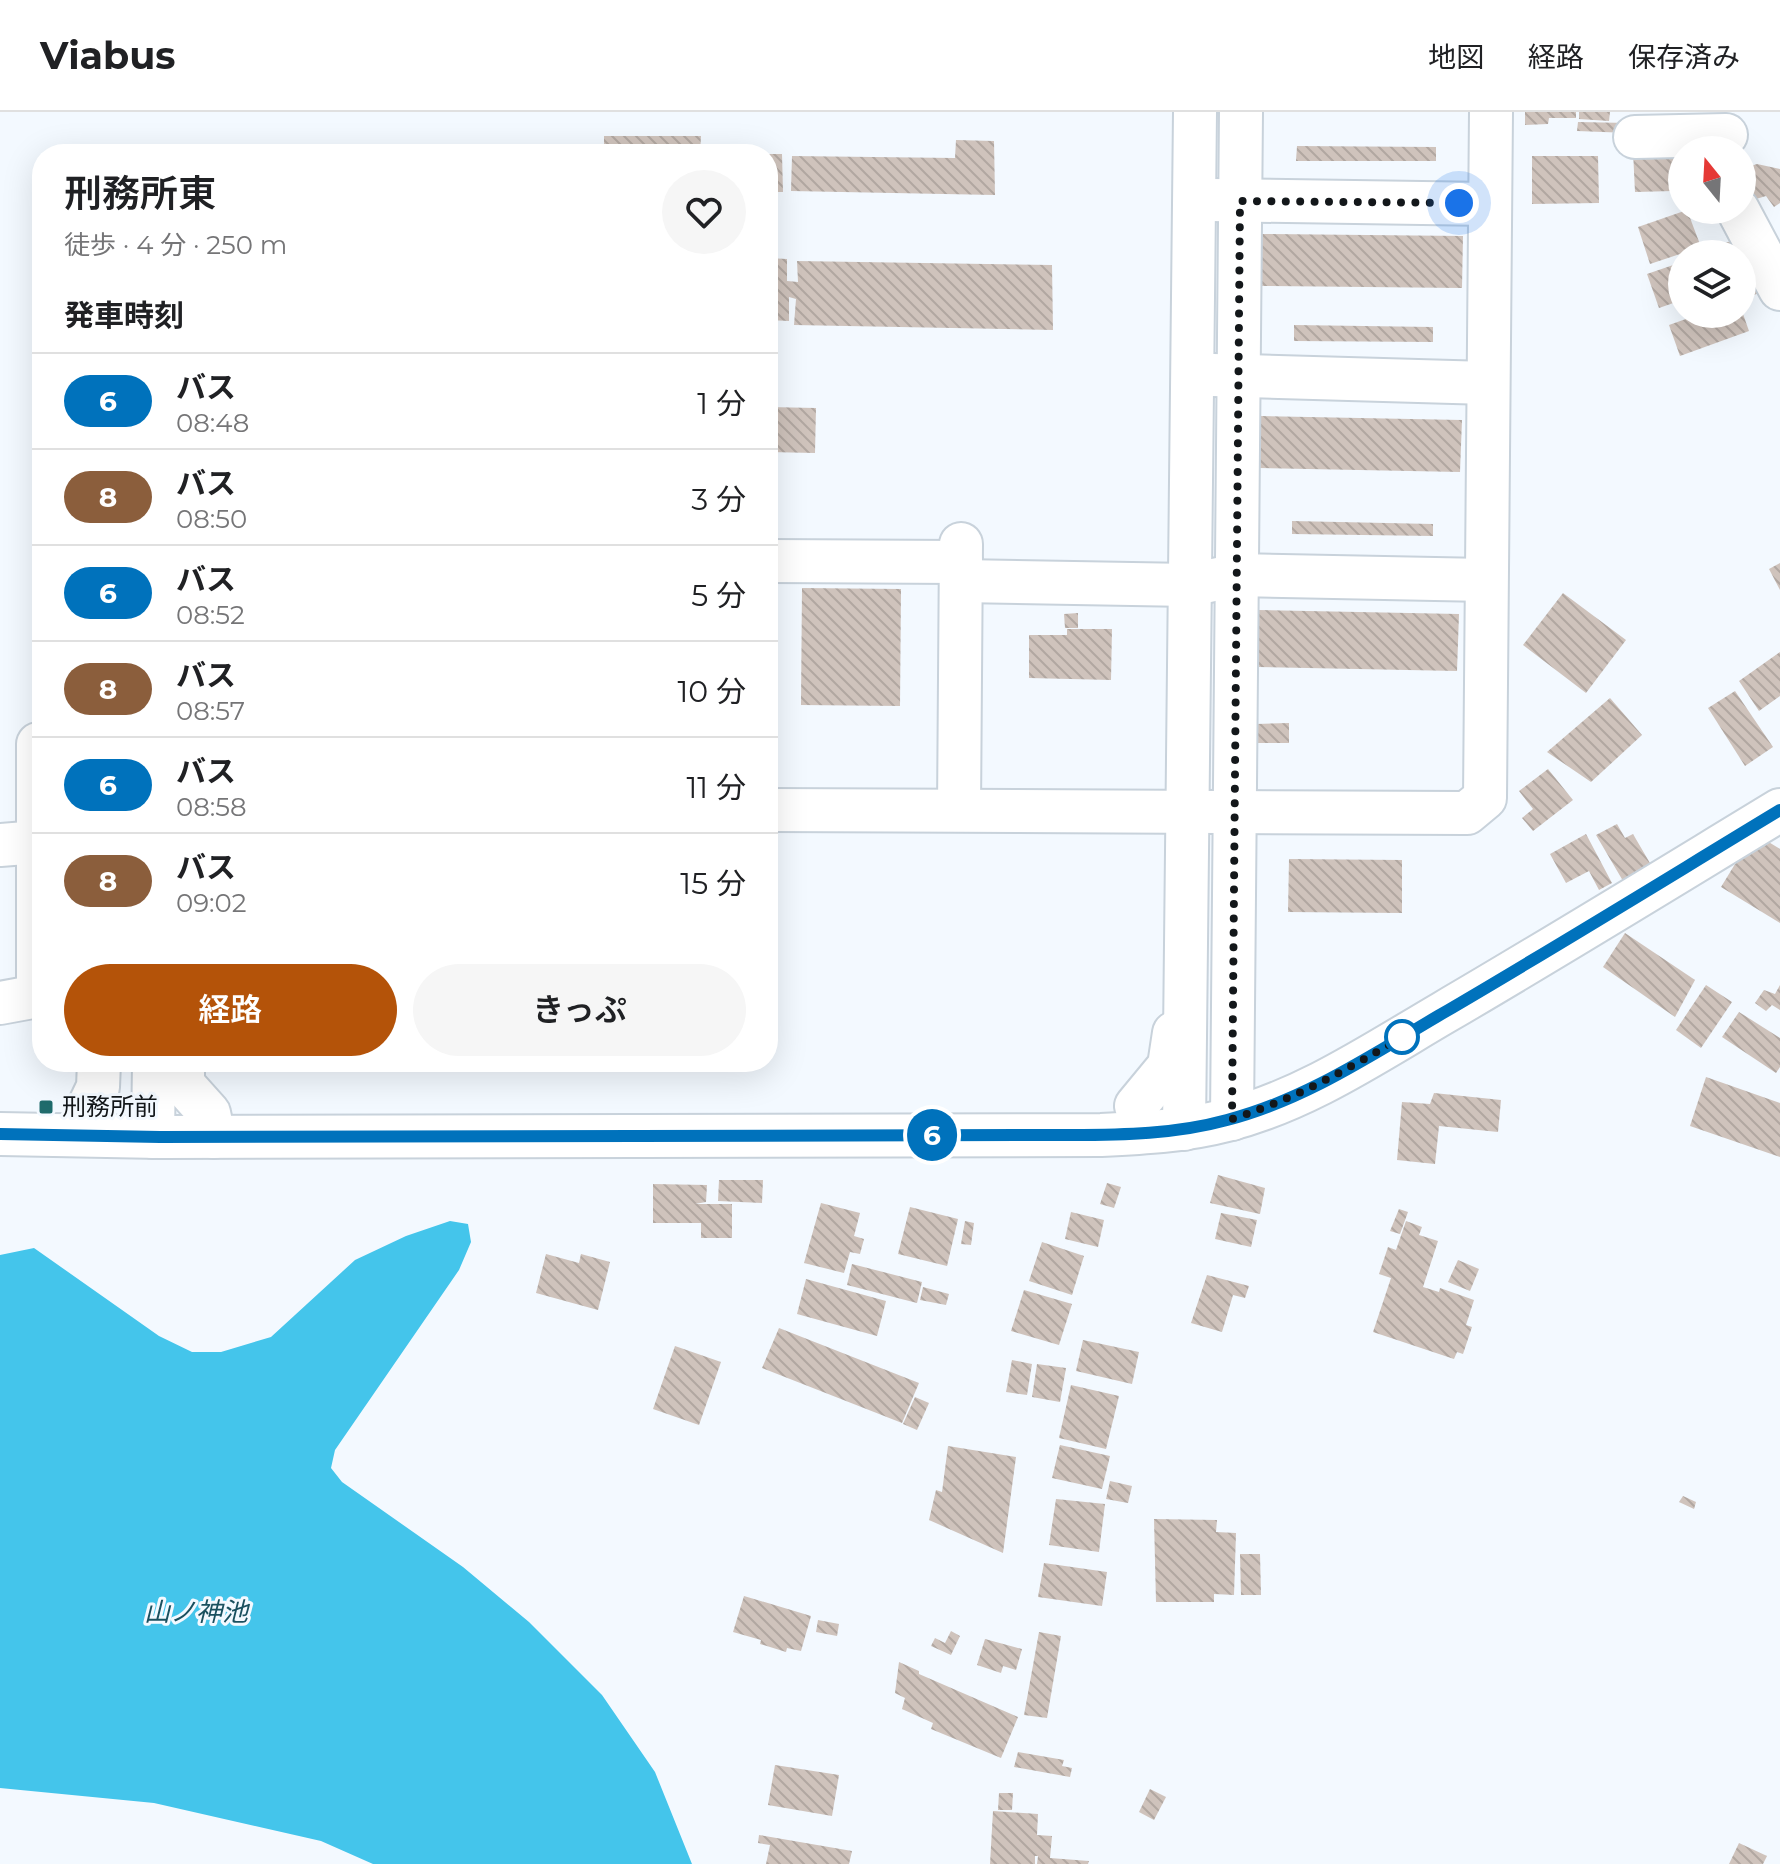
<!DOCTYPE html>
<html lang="ja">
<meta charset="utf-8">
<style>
body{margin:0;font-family:Montserrat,"Noto Sans JP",sans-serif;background:#f6f6f6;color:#202124;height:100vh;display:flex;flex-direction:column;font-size:30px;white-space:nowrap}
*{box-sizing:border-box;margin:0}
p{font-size:26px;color:#757577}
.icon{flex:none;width:44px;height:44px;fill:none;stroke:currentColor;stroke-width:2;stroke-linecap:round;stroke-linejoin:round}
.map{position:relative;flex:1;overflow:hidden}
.sheet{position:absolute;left:32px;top:32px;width:746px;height:928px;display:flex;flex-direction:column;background:#fff;border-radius:32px;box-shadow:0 8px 32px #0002}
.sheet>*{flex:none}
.badge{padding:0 16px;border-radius:26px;font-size:28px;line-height:52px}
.needle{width:52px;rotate:342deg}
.buttons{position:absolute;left:1668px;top:24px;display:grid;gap:16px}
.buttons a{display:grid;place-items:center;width:88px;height:88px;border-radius:50%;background:#fff;box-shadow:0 8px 32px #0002;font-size:40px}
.you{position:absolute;width:40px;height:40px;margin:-20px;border:6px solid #fff;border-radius:50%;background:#1a73e8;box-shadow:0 0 0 12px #1a73e833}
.map>.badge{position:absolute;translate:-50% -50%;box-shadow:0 0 0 4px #fff}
h2{padding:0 32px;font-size:30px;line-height:72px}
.round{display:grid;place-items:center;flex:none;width:84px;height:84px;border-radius:42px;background:#f6f6f6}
.head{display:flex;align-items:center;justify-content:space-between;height:136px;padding:0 32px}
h1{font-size:38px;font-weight:600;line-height:60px}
.button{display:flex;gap:16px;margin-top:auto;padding:16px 32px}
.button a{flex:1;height:92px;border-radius:48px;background:#b45309;color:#fff;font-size:32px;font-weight:600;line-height:92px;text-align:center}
.button a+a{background:#f6f6f6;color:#202124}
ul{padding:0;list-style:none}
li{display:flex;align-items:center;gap:24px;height:96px;padding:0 32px;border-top:2px solid #e0e0e0}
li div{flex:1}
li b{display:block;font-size:30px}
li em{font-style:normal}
li .badge{min-width:88px;font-weight:700;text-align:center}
header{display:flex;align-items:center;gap:48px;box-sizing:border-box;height:112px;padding:0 40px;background:#fff;border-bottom:2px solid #e0e0e0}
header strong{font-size:38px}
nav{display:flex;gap:44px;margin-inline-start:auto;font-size:28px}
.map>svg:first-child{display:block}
.water{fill:#44c5eb}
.building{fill:url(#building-back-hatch)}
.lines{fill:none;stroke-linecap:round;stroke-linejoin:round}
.minor-casing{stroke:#c8d2db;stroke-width:46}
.minor{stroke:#fff;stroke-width:42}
.line-casing{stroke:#fff;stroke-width:18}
.line{stroke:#0072bc;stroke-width:12}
.walk{stroke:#13171a;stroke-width:8;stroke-dasharray:0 14.4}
.stop-dot{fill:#fff;stroke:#0072bc;stroke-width:4}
.poi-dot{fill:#1f6b6c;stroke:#f3f9ff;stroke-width:3}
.labels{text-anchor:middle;stroke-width:6;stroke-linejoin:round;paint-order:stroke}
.poi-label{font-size:24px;fill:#13171a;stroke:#f3f9ff;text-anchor:start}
.water-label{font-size:26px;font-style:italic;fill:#1a505f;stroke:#f3f9ff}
</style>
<header>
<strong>Viabus</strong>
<nav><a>地図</a><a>経路</a><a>保存済み</a></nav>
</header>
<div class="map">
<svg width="1780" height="1752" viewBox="0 0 1780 1752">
<defs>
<pattern id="building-back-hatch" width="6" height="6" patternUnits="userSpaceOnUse" patternTransform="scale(2)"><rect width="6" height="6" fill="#cfc3bc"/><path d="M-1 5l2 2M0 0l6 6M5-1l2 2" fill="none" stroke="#b1a7a1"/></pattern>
</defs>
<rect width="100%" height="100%" fill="#f3f9ff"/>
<polygon class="water" points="450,1109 468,1112 471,1130 459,1158 335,1338 331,1356 342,1370 463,1455 529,1510 602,1583 655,1660 692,1752 373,1752 321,1729 154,1691 0,1676 0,1143 34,1136 159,1224 192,1240 221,1240 271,1225 355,1148 406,1124"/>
<g class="building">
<polygon points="1525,0 1576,0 1576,6 1549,6 1548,12 1525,13"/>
<polygon points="1579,0 1610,0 1609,9 1579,7"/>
<polygon points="1578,10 1629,11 1629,21 1577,19"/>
<polygon points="604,24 701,24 700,42 604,42"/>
<polygon points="956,28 994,29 995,83 791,79 792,44 955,46"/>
<polygon points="1297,34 1436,35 1436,49 1296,49"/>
<polygon points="1682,38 1682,70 1672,71 1673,79 1635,80 1633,39"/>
<polygon points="768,42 782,42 783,80 768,80"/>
<polygon points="1532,44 1598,44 1599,91 1532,92"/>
<polygon points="1757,52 1780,57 1780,91 1774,95 1766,84 1756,87 1742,63 1742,57"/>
<polygon points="1687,98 1701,135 1650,152 1638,115"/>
<polygon points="1262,122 1463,124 1462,176 1261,174"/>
<polygon points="1737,127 1741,140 1714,142 1711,136"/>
<polygon points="768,146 787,147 787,169 798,170 797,149 1052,153 1053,218 794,213 796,187 789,185 789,209 768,208"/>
<polygon points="1682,150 1682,188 1659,196 1647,162"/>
<polygon points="1761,167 1765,179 1742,187 1742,174"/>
<polygon points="1700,202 1743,202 1749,219 1680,244 1669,213"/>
<polygon points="1294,213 1433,215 1433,230 1294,229"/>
<polygon points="768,295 816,296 815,341 768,340"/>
<polygon points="1260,304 1462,308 1460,360 1259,356"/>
<polygon points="1292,409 1433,412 1433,424 1292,422"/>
<polygon points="1780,451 1780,478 1769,457"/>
<polygon points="802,476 901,477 900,594 801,593"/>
<polygon points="1563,481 1626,528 1586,581 1523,533"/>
<polygon points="1258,498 1459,502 1457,559 1258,555"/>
<polygon points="1078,501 1078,516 1065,516 1064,502"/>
<polygon points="1067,517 1112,517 1111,568 1029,566 1029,523 1067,523"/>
<polygon points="1780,540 1780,584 1759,599 1739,569"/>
<polygon points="1735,579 1773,635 1745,654 1708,596"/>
<polygon points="1610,586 1642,623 1591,670 1547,640"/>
<polygon points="1289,611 1289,631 1256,631 1256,612"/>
<polygon points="1548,657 1573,688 1533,719 1522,706 1533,697 1519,679"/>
<polygon points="1617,712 1625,726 1633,722 1654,758 1626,774 1596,723"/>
<polygon points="1754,721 1780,737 1780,811 1721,775"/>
<polygon points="1586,722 1612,771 1599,778 1589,759 1566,771 1550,742"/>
<polygon points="1289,747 1402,748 1402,801 1288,800"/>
<polygon points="1625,821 1695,868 1675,905 1603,855"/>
<polygon points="1706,873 1732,890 1701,936 1676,918"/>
<polygon points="1780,873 1780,898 1772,893 1766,899 1755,891 1764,878 1775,882"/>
<polygon points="1739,900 1780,926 1780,955 1776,961 1722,925"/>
<polygon points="1706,965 1780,991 1780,1045 1690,1014"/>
<polygon points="1434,981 1501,988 1498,1020 1439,1014 1435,1052 1397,1048 1402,990 1430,992"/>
<polygon points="1218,1063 1265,1076 1260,1102 1210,1091"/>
<polygon points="719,1068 763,1068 762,1091 718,1089"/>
<polygon points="1107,1071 1121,1075 1114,1096 1100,1092"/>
<polygon points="653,1072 707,1073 706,1090 695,1092 732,1092 732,1126 701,1126 701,1111 653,1111"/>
<polygon points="821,1091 860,1101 854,1124 864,1127 860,1142 850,1140 844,1161 804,1151"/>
<polygon points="910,1095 958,1107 947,1154 898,1142"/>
<polygon points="1399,1097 1408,1100 1400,1122 1390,1119"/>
<polygon points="1071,1100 1104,1108 1098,1135 1065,1127"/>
<polygon points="1221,1101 1257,1108 1251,1135 1215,1127"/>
<polygon points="965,1109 974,1111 971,1133 961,1132"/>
<polygon points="1406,1109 1422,1115 1419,1123 1438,1129 1423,1175 1439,1180 1440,1176 1474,1188 1466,1213 1472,1215 1463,1242 1457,1240 1454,1247 1373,1220 1391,1166 1379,1162 1388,1135 1396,1138"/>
<polygon points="1042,1130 1084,1144 1072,1183 1029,1169"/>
<polygon points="546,1142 579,1151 581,1142 610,1150 598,1198 536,1181"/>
<polygon points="1458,1148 1479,1157 1470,1179 1448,1170"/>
<polygon points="852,1152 922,1170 917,1191 847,1173"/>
<polygon points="1207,1163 1249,1174 1245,1186 1233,1183 1222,1220 1191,1211"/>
<polygon points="806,1167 886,1189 877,1224 797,1202"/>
<polygon points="923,1175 949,1182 946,1193 920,1188"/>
<polygon points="1024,1178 1072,1192 1059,1233 1011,1219"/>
<polygon points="779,1216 919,1271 902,1311 762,1256"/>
<polygon points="1083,1228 1139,1240 1132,1272 1076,1259"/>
<polygon points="675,1234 721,1250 699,1313 653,1297"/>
<polygon points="1012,1248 1032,1252 1027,1283 1006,1280"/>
<polygon points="1037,1252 1066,1256 1060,1290 1032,1285"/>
<polygon points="1071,1273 1119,1284 1106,1337 1059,1326"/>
<polygon points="915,1285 929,1291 917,1318 903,1312"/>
<polygon points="1060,1333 1110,1344 1102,1377 1052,1366"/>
<polygon points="948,1334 1016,1345 1003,1441 929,1408 936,1378 942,1380"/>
<polygon points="1110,1369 1132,1374 1128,1391 1106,1387"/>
<polygon points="1683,1384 1696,1390 1694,1397 1679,1390"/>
<polygon points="1056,1387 1105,1392 1099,1440 1049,1433"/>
<polygon points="1154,1407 1217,1408 1216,1420 1236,1421 1234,1483 1214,1482 1214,1490 1156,1490"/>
<polygon points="1240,1442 1260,1442 1261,1483 1241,1483"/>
<polygon points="1044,1451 1107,1460 1102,1494 1038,1485"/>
<polygon points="744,1484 811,1504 801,1539 787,1536 786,1540 760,1532 761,1528 733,1520"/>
<polygon points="818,1508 839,1512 837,1524 816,1520"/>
<polygon points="951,1519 960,1524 951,1543 931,1534 935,1526 945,1531"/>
<polygon points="1039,1520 1061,1524 1047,1606 1024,1603"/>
<polygon points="985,1527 1022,1537 1016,1558 1003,1554 1001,1561 977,1553"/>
<polygon points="899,1550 919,1559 919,1562 1018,1605 1001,1646 931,1617 933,1611 902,1597 905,1586 895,1581"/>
<polygon points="1018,1640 1064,1648 1062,1654 1072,1656 1070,1665 1014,1655"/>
<polygon points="775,1653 839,1663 832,1704 768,1693"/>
<polygon points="1150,1677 1166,1685 1154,1708 1139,1700"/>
<polygon points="999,1681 1013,1681 1012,1698 998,1698"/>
<polygon points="993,1699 1038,1702 1037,1723 1052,1724 1050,1746 1089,1749 1088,1752 1037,1752 1038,1744 1035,1744 1035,1752 990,1752"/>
<polygon points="759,1723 852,1739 849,1752 766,1752 770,1733 758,1731"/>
<polygon points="1739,1731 1767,1744 1763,1752 1729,1752"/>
</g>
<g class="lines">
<g class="minor-casing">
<g id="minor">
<polyline points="1635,25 1726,23"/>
<polyline points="1211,88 1490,92"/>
<polyline points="1738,98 1780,177"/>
<polyline points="1213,263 1488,271"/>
<polyline points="768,449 961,450"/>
<polyline points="961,469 1190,473 1237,463 1486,468"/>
<polyline points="42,632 38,632 38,884 42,884"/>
<polyline points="768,698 1467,701 1485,686 1491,0"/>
<polyline points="959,698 961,432"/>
<polyline points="0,733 38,730"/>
<polyline points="0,891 38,884"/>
<polyline points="183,950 183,972 209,1001 214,1025"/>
<polyline points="1136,994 1169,954 1174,921"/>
<polyline points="87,998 98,975 99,950"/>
<polyline points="1232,1007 1241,0"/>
<polyline points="1184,1017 1195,0"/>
<path d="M0 1022 160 1025 1101 1023C1143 1021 1185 1019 1227 1008 1305 988 1373 942 1443 901 1556 835 1668 766 1780 698"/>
<polyline points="153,1025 154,950"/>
</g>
</g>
<use href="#minor" class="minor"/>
</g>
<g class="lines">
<g class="line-casing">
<path id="line" d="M0 1022 160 1025 1071 1023C1123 1023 1176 1022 1227 1008 1304 988 1370 944 1438 904 1553 837 1666 767 1780 698"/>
</g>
<use href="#line" class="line"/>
<path class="walk" d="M1402 925 1408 922C1347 957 1300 985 1232 1007L1240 89 1459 91"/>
</g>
<circle class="stop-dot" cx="1402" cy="925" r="16"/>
<rect class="poi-dot" x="38" y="987" width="16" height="16" rx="4"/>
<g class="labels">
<g class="poi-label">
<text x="62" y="1003">刑務所前</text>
</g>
<g class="water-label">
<text x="196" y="1509">山ノ神池</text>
</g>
</g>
</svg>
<div class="buttons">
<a><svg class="needle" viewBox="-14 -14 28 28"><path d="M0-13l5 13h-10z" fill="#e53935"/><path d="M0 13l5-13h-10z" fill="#757577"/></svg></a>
<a><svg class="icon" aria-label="layers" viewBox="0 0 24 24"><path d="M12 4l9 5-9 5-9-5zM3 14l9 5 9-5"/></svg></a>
</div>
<div class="you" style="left:1459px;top:91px"></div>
<b class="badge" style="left:932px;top:1023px;background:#0072bc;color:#fff">6</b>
<section class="sheet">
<div class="head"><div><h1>刑務所東</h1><p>徒歩 · 4 分 · 250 m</p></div><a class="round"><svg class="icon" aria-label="heart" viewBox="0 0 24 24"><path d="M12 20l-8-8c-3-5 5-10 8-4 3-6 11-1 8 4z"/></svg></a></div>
<h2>発車時刻</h2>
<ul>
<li><span class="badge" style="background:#0072bc;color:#fff">6</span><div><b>バス</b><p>08:48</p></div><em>1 分</em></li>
<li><span class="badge" style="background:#8b5e3c;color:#fff">8</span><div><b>バス</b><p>08:50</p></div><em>3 分</em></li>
<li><span class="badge" style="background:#0072bc;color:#fff">6</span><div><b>バス</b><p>08:52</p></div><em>5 分</em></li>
<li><span class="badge" style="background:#8b5e3c;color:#fff">8</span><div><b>バス</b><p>08:57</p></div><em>10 分</em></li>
<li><span class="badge" style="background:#0072bc;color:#fff">6</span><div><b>バス</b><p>08:58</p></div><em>11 分</em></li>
<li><span class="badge" style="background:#8b5e3c;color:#fff">8</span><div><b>バス</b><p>09:02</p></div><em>15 分</em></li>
</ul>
<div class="button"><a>経路</a><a>きっぷ</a></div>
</section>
</div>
